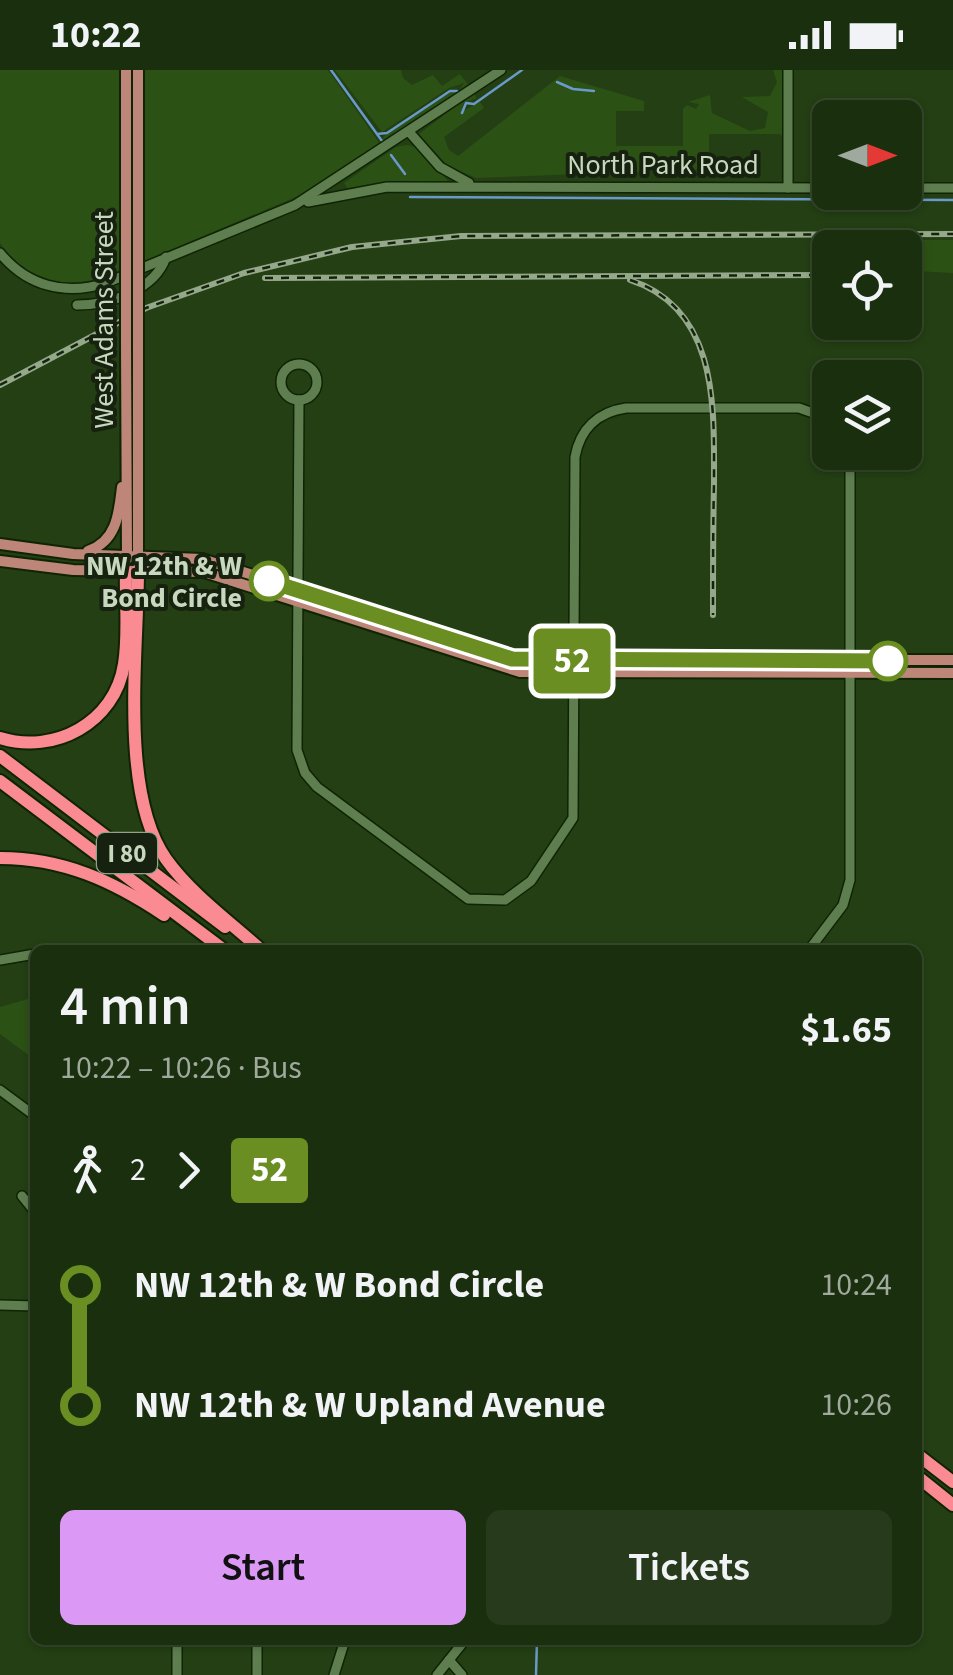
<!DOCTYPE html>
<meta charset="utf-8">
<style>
body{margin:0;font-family:"Source Sans 3",sans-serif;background:#273b1c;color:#f1f3f6;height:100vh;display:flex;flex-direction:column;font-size:38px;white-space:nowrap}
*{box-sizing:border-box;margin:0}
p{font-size:32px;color:#9fa99e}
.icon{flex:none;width:55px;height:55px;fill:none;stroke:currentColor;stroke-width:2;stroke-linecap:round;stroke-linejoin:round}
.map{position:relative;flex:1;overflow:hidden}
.panel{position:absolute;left:30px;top:875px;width:892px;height:700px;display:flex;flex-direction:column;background:#1a2f0e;border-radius:15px;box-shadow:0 2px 8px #0004,0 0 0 2px #384a2e}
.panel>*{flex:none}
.badge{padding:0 20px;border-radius:8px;font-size:35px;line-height:65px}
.needle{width:65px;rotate:90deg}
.buttons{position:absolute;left:812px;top:30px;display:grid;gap:20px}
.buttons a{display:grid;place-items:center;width:110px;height:110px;border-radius:15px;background:#1a2f0e;box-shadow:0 2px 8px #0004,0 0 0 2px #384a2e;font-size:50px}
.map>.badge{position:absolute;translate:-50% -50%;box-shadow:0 0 0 5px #fff}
.legs{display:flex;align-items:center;gap:15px;height:110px;padding:0 30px;font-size:32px}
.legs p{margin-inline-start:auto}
.head{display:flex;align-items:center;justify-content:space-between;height:170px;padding:0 30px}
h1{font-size:55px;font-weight:600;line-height:75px}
.cta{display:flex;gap:20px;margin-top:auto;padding:20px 30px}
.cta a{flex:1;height:115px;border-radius:15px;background:#db99f5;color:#111;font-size:40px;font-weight:600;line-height:115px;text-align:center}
.cta a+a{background:#273b1c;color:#f1f3f6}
ul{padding:0 30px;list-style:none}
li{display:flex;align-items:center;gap:35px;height:120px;font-size:38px}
li i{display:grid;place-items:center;width:15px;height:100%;margin:0 12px;background:currentColor}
li i::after{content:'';width:25px;height:25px;margin:-12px;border:8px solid;border-radius:50%;background:#1a2f0e}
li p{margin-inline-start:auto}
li:first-child i{background:linear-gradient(#0000 50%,currentColor 0)}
li:last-child i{background:linear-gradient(currentColor 50%,#0000 0)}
.status{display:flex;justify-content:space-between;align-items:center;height:70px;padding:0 50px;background:#1a2f0e;direction:ltr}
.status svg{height:28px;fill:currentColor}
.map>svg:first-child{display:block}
.green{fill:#2c5115}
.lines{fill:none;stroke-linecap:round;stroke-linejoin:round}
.stream{stroke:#6a9aca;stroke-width:2.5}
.minor-casing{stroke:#0f2404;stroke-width:12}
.major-casing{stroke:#0f2404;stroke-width:14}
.highway-casing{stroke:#0f2404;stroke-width:16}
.minor{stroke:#5f7e50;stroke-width:9}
.major{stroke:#bd8678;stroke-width:10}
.highway{stroke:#fb8b93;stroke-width:12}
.rail-casing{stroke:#94a98a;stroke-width:6}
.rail{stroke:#16220f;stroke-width:2.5;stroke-dasharray:8;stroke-linecap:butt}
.major-bridge-casing{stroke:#0f2404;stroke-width:14;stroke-linecap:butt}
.major-bridge{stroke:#bd8678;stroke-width:10}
.line-1-casing{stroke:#fff;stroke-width:22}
.line-1{stroke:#6b8e23;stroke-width:15}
.stop-1-dot{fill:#fff;stroke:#6b8e23;stroke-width:5}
.labels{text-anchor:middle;stroke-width:8;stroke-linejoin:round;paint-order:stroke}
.shield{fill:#16220f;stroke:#92a18a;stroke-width:2.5}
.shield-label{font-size:25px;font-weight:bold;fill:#c7d8bf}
.street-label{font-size:28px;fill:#c7d8bf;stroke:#16220f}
.stop-label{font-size:28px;font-weight:bold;fill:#c7d8bf;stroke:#16220f;text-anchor:end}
</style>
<div class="status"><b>10:22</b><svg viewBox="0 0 49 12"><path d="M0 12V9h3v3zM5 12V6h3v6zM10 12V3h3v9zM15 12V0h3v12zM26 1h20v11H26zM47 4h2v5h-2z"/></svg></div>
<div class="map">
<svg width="953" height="1605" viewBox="0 0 953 1605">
<rect width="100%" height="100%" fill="#233f13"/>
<g class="green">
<path d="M0 0H122V199C74 222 31 219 0 173Z"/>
<polygon points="142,0 328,0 380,74 384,66 451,22 459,21 464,13 449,18 382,62 335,0 401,0 403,8 412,15 433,5 442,16 460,4 469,16 344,101 303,124 144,191"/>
<polygon points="773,0 784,0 784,69 780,64 709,64 709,99 476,108 447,95 419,64 473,23 477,28 464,33 461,42 480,32 484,38 444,67 449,80 458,86 560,6 644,31 644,41 616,41 616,76 683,76 683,39 687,35 696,39 699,34 688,32 710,25 712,43 750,61 765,58 768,42 742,27 770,26 777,12"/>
<polygon points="408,75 418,78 448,111 347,118 344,113 396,77"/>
<polygon points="915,170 953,170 953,203 915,201"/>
<polygon points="35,927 35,990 0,964 0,937"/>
</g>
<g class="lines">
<g class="stream">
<polyline points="331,0 382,71"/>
<polyline points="557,12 573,19 594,21"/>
<polyline points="462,43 466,33 474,34 522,0"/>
<polyline points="377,64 387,63 450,21 457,21"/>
<polyline points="391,85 405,104"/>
<polyline points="410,127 953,130"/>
<polyline points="536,1605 537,1570"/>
</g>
<g class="minor-casing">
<g id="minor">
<polyline points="410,63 440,97 469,113"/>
<polyline points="788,118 788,0"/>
<polyline points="905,118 953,118"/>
<polyline points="308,132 387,117 830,118"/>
<path d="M0 183C27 216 65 226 106 213L295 135 501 0"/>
<path d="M77 235C110 235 155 220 166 187"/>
<circle cx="299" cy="312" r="18"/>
<path d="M299 330 297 680 305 703 317 717 468 829 505 830 531 811 573 748 575 387C580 359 598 342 626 338H799L830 349"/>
<polyline points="809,880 843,835 850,810 850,382"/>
<polyline points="0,890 35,884"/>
<polyline points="0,1020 35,1046"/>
<polyline points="22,1126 35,1142"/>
<polyline points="0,1235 35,1236"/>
<polyline points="177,1570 177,1605"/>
<polyline points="257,1570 257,1605"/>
<polyline points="449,1590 462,1605"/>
<polyline points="334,1605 345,1570"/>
<polyline points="437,1605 465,1570"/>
</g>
</g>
<g class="major-casing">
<g id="major">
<polyline points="126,0 126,172"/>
<polyline points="138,0 138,167"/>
<polyline points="126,275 127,489"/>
<polyline points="0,474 73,484 202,489 522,590 953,590"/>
<path d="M88 481C117 471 119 443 122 417"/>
<polyline points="138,489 138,270"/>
<polyline points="0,491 73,500 204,502 520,602 953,603"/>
</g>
</g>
<g class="highway-casing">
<g id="highway">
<path d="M138 500C138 582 119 722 166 789 191 824 230 852 261 880"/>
<path d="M0 668C54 685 115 653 124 594 129 564 125 531 126 501"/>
<polyline points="0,686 225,857"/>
<polyline points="0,711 224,880"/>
<path d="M0 788C63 788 113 811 164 845"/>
<polyline points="918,1385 953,1412"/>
<polyline points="918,1407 953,1435"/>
</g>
</g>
<use href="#minor" class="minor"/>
<use href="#major" class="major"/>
<use href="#highway" class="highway"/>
<g class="rail-casing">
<g id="rail">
<polyline points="905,205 915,205"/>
<polyline points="265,208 830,205"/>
<path d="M630 210C719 239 714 337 714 414 713 457 713 501 713 545"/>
<polyline points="0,315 146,238 244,203 352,177 461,166 953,164"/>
</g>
</g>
<use href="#rail" class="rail"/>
<g class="major-bridge-casing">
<g id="major-bridge">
<polyline points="126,172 126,275"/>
<polyline points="138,270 138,167"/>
</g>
</g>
<use href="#major-bridge" class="major-bridge"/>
</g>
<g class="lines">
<g class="line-1-casing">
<polyline id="line-1" points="269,511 512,589 888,591"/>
</g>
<use href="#line-1" class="line-1"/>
</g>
<g class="stop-1-dot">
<circle cx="269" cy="511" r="18"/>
<circle cx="888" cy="591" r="18"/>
</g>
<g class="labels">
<rect class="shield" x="97" y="763" width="60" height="40" rx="8"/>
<g class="shield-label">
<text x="127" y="792">I 80</text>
</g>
<g class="street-label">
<text x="663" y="104">North Park Road</text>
<text transform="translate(103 250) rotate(-90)" y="10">West Adams Street</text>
</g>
<g class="stop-label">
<text x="242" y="505">NW 12th &amp; W<tspan x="242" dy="32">Bond Circle</tspan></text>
</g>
</g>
</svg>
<div class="buttons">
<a><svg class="needle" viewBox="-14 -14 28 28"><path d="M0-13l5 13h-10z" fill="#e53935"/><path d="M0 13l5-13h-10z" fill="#9fa99e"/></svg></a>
<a><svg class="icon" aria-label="locate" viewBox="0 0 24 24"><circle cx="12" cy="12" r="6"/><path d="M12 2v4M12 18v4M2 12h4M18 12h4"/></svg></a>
<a><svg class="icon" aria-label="layers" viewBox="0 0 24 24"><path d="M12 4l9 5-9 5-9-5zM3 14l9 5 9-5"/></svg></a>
</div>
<b class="badge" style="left:572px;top:591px;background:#6b8e23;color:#fff">52</b>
<section class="panel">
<div class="head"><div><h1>4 min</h1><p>10:22 – 10:26 · Bus</p></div><b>$1.65</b></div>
<div class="legs"><svg class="icon" aria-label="walk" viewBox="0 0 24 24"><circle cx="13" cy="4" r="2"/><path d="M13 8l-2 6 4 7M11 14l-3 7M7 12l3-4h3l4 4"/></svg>2<svg class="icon" aria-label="forward" viewBox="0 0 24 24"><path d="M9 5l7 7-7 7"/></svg><b class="badge" style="background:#6b8e23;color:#fff">52</b></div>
<ul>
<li><i style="color:#6b8e23"></i><b>NW 12th &amp; W Bond Circle</b><p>10:24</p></li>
<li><i style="color:#6b8e23"></i><b>NW 12th &amp; W Upland Avenue</b><p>10:26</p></li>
</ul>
<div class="cta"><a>Start</a><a>Tickets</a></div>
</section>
</div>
